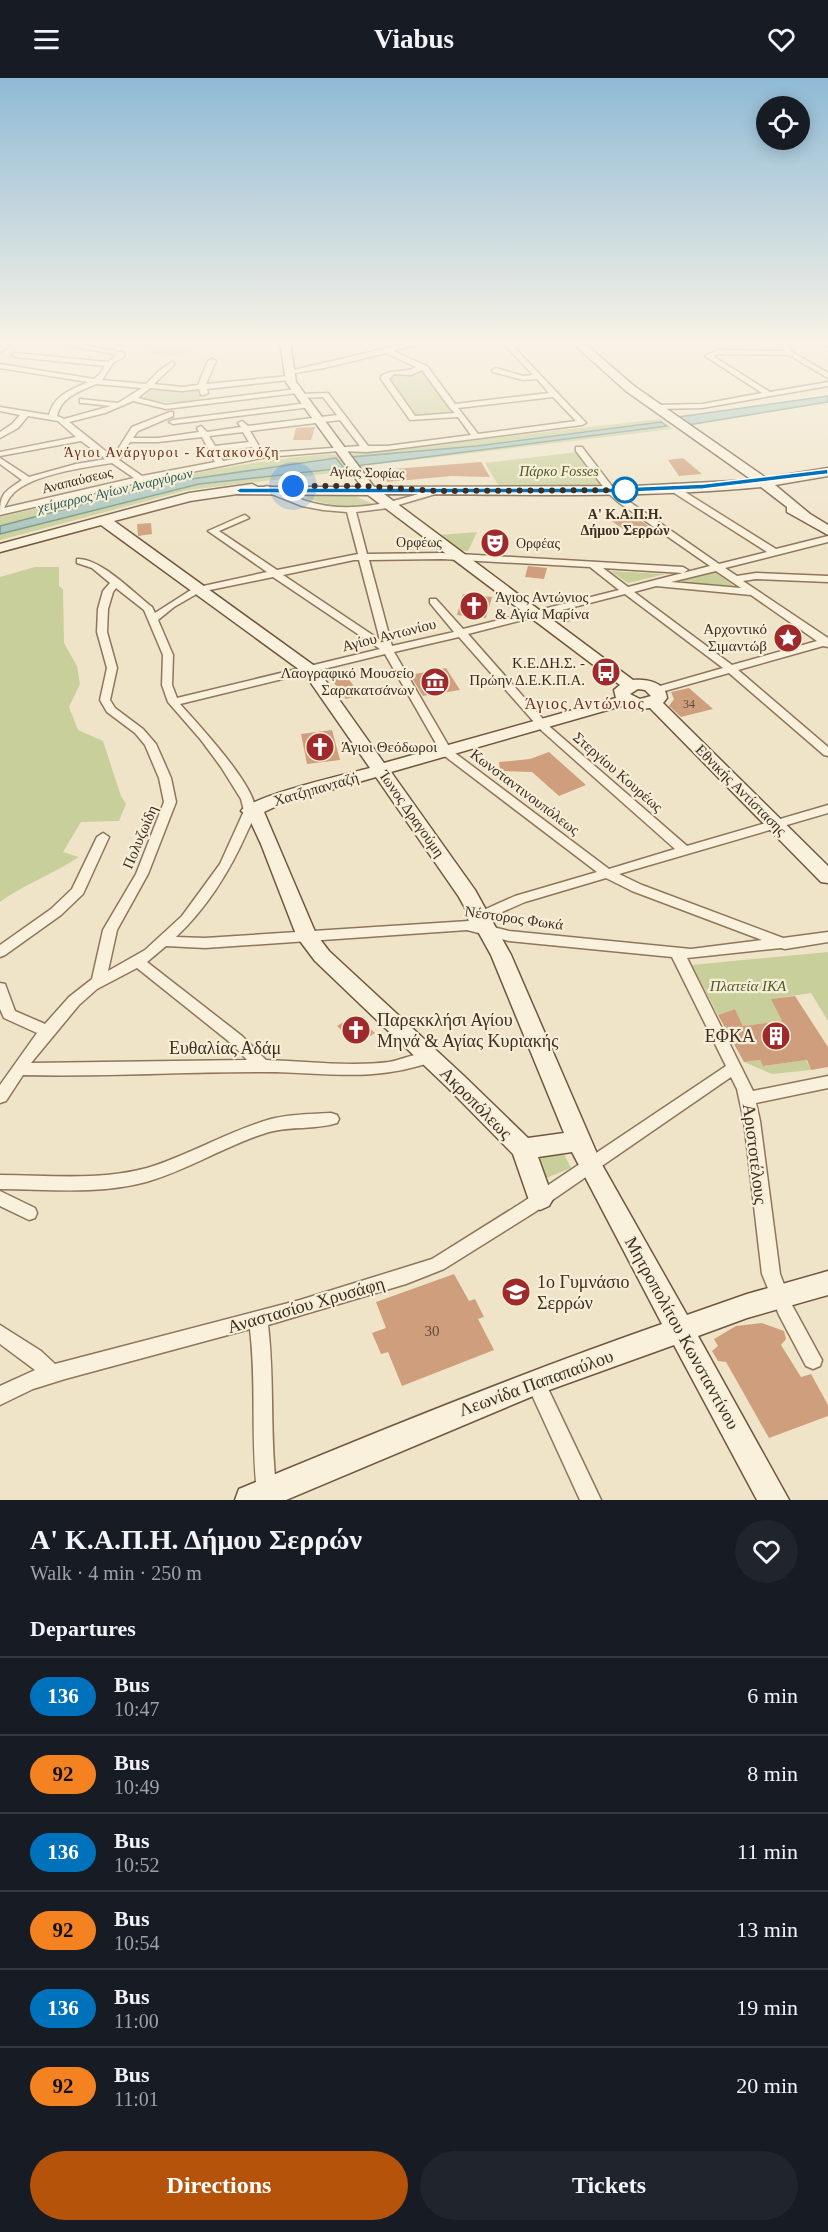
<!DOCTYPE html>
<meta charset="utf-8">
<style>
body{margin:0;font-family:"Times New Roman",serif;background:#20242c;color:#f1f3f6;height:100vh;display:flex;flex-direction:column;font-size:22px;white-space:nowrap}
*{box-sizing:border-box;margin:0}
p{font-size:20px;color:#9ea1a6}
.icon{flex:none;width:33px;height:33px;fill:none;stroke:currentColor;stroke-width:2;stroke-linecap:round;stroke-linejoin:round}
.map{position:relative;height:1422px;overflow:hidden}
.panel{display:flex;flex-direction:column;background:#171b24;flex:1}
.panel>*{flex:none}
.badge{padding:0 12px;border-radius:20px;font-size:21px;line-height:39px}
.buttons{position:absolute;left:756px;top:18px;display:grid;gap:12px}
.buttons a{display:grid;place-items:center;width:54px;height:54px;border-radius:50%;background:#171b24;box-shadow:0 3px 15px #0003;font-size:30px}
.you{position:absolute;width:30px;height:30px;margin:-15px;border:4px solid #fff;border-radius:50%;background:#1a73e8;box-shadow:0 0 0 9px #1a73e833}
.map>.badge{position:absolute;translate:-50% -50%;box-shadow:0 0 0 3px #fff}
h2{padding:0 30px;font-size:22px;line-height:54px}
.round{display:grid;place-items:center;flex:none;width:63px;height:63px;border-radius:32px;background:#20242c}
.head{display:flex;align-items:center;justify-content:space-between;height:102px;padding:0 30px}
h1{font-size:28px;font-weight:700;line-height:45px}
.primary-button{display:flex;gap:12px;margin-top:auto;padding:12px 30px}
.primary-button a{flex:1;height:69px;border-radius:36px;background:#b45309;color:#fff;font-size:24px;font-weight:700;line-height:69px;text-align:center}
.primary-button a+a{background:#20242c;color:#f1f3f6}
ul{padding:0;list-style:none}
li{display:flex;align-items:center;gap:18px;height:78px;padding:0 30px;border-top:2px solid #363941}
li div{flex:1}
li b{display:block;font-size:22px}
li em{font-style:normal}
li .badge{min-width:66px;font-weight:700;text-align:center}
header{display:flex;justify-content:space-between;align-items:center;height:78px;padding:0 30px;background:#171b24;font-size:27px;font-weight:700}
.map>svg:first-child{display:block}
.green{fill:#c9cf9b}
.water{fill:#a9c4bc;stroke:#6f938a;stroke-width:1.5}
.building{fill:#cf9f7d}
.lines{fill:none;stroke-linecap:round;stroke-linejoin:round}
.street-casing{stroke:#8d765c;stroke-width:3}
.secondary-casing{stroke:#6f573f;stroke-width:3}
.street{fill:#faf1dc;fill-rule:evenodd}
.secondary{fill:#faf1dc;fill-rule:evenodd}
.line{fill:#0072bc;stroke:#fff;stroke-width:1.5}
.walk{stroke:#3d2e20;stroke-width:6;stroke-dasharray:0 10.8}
.stop-dot{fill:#fff;stroke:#0072bc;stroke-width:3}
.labels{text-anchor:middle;stroke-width:4.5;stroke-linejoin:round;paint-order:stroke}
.number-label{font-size:12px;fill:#624a37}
.far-neighbourhood-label{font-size:14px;letter-spacing:1.5px;fill:#6b2e1e;stroke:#f7eed8}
.far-park-label{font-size:14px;font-style:italic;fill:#4d5a26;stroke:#f7eed8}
.far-street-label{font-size:14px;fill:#3d2e20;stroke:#f7eed8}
.far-water-label{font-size:14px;font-style:italic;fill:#2f5d5a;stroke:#f7eed8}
.far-stop-label{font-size:14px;font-weight:bold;fill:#3d2e20;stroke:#f7eed8}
.far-poi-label{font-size:14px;fill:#3d2e20;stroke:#f7eed8;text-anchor:start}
.poi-label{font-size:15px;fill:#3d2e20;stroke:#f7eed8;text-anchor:end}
.street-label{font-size:15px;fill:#3d2e20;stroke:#f7eed8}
.park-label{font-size:15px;font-style:italic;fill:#4d5a26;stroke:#f7eed8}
.near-number-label{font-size:15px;fill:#624a37}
.neighbourhood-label{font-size:16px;letter-spacing:1.5px;fill:#6b2e1e;stroke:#f7eed8}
.near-poi-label{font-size:18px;fill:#3d2e20;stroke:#f7eed8;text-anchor:start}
.near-street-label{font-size:18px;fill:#3d2e20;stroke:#f7eed8}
</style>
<header><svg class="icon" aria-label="menu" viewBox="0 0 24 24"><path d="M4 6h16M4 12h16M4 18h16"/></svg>Viabus<svg class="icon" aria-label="heart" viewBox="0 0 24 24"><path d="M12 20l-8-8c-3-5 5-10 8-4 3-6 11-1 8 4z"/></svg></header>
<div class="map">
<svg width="828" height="1422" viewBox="0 0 828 1422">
<rect width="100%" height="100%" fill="#f0e4c8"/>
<g class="green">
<polygon points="201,264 181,279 150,276 154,272 132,269 129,264"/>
<polygon points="419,294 422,294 454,336 415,339 388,301 393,296 409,298"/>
<polygon points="151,311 197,313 202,323 175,325 142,321"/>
<polygon points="660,341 673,351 371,387 361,390 351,376"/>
<polygon points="578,374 602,406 595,409 500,410 485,385"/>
<path d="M330 376 337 377 349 393 188 412 0 462V439C110 414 218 385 330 376Z"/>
<path d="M314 416 355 418 373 426C362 433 316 425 303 419Z"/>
<polygon points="477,454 468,473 460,473 439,457"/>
<path d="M35 489H59V508L63 511 64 565 77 588 80 606 69 629 78 652 103 663 121 718 126 726 119 743 81 744 63 774 79 779C53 796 25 806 0 824V499Z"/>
<polygon points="610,493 665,496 628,505"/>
<polygon points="715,494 734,508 676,504"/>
<polygon points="828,874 828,943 811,915 772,921 782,943 743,948 735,931 718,937 692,887"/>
<polygon points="760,982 763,988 806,982 811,992 772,996 744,984"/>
<polygon points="562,1072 571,1090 539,1103 528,1082"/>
</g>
<g class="water">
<polygon points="828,318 828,324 688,347 678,339"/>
<polygon points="661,344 667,348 356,388 351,379 477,368"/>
<polygon points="336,380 344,390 199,406 0,456 0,448 164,405"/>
</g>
<g class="building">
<polygon points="315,349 311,362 293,362 296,350"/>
<polygon points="683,380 702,396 679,398 668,382"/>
<polygon points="481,384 490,399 451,398 387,404 381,392"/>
<polygon points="631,436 660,456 639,462 610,442"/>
<polygon points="151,445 152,456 138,458 137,446"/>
<polygon points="528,488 547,490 544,501 525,499"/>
<polygon points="463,516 492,519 486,540 457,537"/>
<polygon points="569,533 580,540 565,545 554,536"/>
<polygon points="446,590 460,612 423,618 410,597"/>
<polygon points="343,594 361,617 346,621 328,597"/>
<polygon points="689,610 713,631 681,639 669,628 674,621 671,614"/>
<polygon points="332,652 340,682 307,686 301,656"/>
<polygon points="549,674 586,707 559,718 532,694 500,693 499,684 530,681"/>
<polygon points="795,918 828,969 828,989 811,992 807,982 763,988 760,982 744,984 718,937 735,931 743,948 782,943 771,921"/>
<polygon points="355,937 375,955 357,966 337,948"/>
<polygon points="454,1196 469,1223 475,1221 484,1239 478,1241 494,1272 402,1308 388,1274 381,1276 372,1255 386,1250 376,1224"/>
<polygon points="762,1245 784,1253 786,1261 781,1267 801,1299 811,1296 828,1327 828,1338 769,1360 726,1284 718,1283 712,1273 718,1268 714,1261 736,1248"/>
</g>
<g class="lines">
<g class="street-casing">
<g id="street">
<polygon points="6,264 14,264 0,274 0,269"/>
<path d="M53 264H70L124 275V279L113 285 102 302 146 306 160 292 172 284 174 285V287L154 306 182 309 198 307 208 283 212 281 216 283 206 306 289 298 293 300 289 302 207 311 208 315 204 317H201L199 311 182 313 150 310 138 320 166 327 297 311 301 313 297 315 166 331 133 323 105 335 69 344 113 379 132 349 170 334H173V338L138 353 133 360H158L199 354 197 350 201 348 207 354 241 349 238 345 242 343 248 348 337 337 323 319 298 320 297 318 301 316 328 315 368 368H387L471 357 458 339 410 342 381 301V298C393 290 405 296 416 289L386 275 324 290 289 296 285 294 413 264H427L393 273 427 288 455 326 549 315 537 301 523 302 493 294 492 292 496 290 523 298 533 297 502 264H509L586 345 582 347 387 372 367 374 339 373 267 379 141 404 0 437C0 414 5 414 22 402L0 386V380L29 399 76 386 106 381 81 363 0 378V374L76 359 58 343 28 338 18 350 0 360V354L12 346 20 337 0 333V329L49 337C54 317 71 312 88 304L0 290V286L94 301 99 297 105 288 15 279 12 277 15 275 108 284 117 277ZM422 292 450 330 455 335 415 338 389 301 394 296 411 297ZM96 306 142 310 118 325 80 321V325H83L111 328 64 341 57 338C62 318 79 314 96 306ZM553 319 576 343 478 356 458 330ZM340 342 360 368 263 375 250 353ZM243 354 249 364 215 368 209 358ZM202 359 215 384 142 398 119 382 130 364H158ZM252 369 256 377 223 383 217 373ZM112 385 134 400 4 430C6 427 8 421 11 418 27 397 86 389 112 385Z"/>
<polygon points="779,264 786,264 792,274 828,295 828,300 789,277 719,276 713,278 770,314 828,304 828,308 702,330 656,331 652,329 656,327 702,326 762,315 705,278 718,272 785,273"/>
<polygon points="817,264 828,264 828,268 818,265"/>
<polygon points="308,325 311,325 311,329 173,346 169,344 173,342"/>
<path d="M576 369H582L614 411 624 420 719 486 767 474 671 413V409H677L776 471 828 458V464L725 490 737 498 756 495 828 498V504L756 501 743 503 828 560V569L823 568 738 592 828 669V678L824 677 729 595 661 614H653L652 612 653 610 723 590 625 516 468 556 550 649 687 768 828 727V735L619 796 642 807 783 860 828 854V864L785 871 781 870 687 880 753 1013 828 998V1010L756 1025 760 1043 780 1196 792 1227 822 1282 820 1288 813 1291 806 1288 779 1237 762 1196 744 1043 737 1011 731 999 535 1134 444 1191 406 1206 268 1247C275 1305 269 1364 278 1422H258C250 1365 257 1308 250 1251L65 1301 33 1311 0 1327V1308L35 1292 0 1266V1247L41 1273 55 1286 300 1222 432 1181 523 1124 726 988 672 879 509 863 467 852 205 870 166 868 147 884 242 958 266 982C307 983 348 989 389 984 401 982 424 972 434 975L437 979 434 983C371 1006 322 993 257 994 179 994 101 999 23 997L6 1023 0 1025V1007L37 955 4 940 0 931V905L5 906 15 933 45 946 69 919 92 901 103 852 136 796 164 724 159 700 145 667 135 655 107 634 100 622 107 590 97 554 98 531 103 513 110 505 92 490 77 485V481C99 479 134 515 152 529L155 535 194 510 267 494 208 453 242 438 245 437 249 440 219 453 277 492 358 476 347 434 323 432 302 428 264 413V409L267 408C281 412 293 419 306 423 349 437 392 425 433 411H439V415L388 430 356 434 367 476 442 475 683 489 688 492 683 495 603 490 628 509 710 488 618 424 608 415 576 373ZM442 481 590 489 619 512 463 551 436 521H430V525L454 554 392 568 369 482ZM354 482H359L380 562 283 497ZM716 493 741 510 671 504ZM273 499 380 571 177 620 172 607 173 577 158 542 174 529 200 514ZM656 508 751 517 817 563 732 587 634 514ZM116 510 144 532 163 577 162 607 168 624 201 662 221 689 241 721 244 733 220 786 182 838 145 872 108 893 117 852 148 796 176 724 171 700 156 666 143 651 115 630 110 622 117 590 107 554 108 531 113 514ZM459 559 542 653 675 771 609 791 451 672 394 574ZM385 576 442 676 597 794 515 818 470 838 468 841 469 843 205 860 176 859C208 829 231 791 248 752 251 746 256 737 255 730 253 705 198 646 180 626ZM606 800 632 813 762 862 691 871 509 853 477 845 525 824ZM137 890 232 966 247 982 31 985 79 927 97 911Z"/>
<polygon points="103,755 109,759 83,816 61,837 5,877 0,879 0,867 51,831 72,811 97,759"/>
<path d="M331 1035 337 1037 339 1041 337 1045C315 1052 291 1048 269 1054 226 1067 189 1092 146 1104 98 1117 48 1111 0 1111V1097C49 1097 99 1103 147 1090 190 1077 228 1053 271 1041 291 1036 311 1036 331 1035Z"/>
<polygon points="0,1113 35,1130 37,1135 35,1140 29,1142 0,1128"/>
<polygon points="535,1295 542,1298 601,1422 580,1422 526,1304 528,1298"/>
</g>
</g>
<g class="secondary-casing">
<path id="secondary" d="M280 264H290L296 304 374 409 634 408 752 402 626 313 571 264H583L634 308 766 400 828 390V398L775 407 810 436 828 447V457L787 434V429L761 409C636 421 509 416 384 416L633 602C646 601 666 604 667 620L663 625 828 788V805L821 804 650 630 640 631 625 627 391 694 475 812 511 877 601 1085 687 1237 747 1216 828 1193V1217L747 1240 698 1258 789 1422H757L674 1267 538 1316 286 1422H235L239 1411C379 1353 519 1296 662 1246L572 1074 538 1079 553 1121 549 1128 540 1132 531 1128 513 1076 448 1010 315 883 297 859 261 766 248 738 241 733C251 718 347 696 370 690L304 595 101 447 0 474V466L189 415 252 406 258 409H362L286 304ZM237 416 368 417 620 607 614 612 616 620 384 685 316 589 114 443 190 423ZM638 611 645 612 651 618 640 621 630 616ZM376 699 459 819 491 877 564 1055 528 1060 464 998 329 873 316 856 264 734 281 726Z"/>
</g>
<use href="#street" class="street"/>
<use href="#secondary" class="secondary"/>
</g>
<linearGradient id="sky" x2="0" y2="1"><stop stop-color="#8fbad6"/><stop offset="0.57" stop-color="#f8f3e6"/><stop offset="1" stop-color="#f8f3e6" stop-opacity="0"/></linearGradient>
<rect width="828" height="464" fill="url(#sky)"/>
<polygon class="line" points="828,391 828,396 703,411 611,415 240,415 236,413 240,410 611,410 703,406"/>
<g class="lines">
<polyline class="walk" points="293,408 366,408 436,413 634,412 625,412"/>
</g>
<defs>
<g id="theatre-disc" transform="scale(1.5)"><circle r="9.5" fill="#9e2a2b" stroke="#f7eed8"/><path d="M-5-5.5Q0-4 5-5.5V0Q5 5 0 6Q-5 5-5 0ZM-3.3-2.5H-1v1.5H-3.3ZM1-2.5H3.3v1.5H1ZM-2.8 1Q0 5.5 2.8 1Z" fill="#fff"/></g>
<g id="church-disc" transform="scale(1.5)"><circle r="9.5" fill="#9e2a2b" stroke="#f7eed8"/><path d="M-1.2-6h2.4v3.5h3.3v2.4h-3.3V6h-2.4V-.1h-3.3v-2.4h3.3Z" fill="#fff"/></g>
<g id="sight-disc" transform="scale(1.5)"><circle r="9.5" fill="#9e2a2b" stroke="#f7eed8"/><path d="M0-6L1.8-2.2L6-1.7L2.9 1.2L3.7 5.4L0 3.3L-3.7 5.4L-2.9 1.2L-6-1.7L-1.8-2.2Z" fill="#fff"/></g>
<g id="bus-disc" transform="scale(1.5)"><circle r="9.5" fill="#9e2a2b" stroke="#f7eed8"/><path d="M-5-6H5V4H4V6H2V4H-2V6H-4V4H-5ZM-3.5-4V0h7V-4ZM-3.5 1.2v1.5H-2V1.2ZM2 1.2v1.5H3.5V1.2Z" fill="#fff"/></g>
<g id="museum-disc" transform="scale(1.5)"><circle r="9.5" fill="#9e2a2b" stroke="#f7eed8"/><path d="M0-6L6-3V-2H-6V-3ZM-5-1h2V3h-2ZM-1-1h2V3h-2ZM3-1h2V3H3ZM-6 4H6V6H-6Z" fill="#fff"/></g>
<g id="building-disc" transform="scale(1.5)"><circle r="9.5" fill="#9e2a2b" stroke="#f7eed8"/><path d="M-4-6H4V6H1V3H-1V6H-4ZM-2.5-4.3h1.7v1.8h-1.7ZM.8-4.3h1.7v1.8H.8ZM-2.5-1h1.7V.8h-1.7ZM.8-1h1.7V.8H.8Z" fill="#fff"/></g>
<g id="school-disc" transform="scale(1.5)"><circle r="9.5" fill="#9e2a2b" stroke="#f7eed8"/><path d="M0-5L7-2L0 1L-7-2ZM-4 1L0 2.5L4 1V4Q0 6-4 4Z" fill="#fff"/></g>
</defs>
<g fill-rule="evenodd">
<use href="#theatre-disc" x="495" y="465"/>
<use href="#church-disc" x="474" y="528"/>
<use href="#sight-disc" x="788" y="560"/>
<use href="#bus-disc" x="606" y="594"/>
<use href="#museum-disc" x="435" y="604"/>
<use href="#church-disc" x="320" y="669"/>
<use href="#church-disc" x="356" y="952"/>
<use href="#building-disc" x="776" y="958"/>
<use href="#school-disc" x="516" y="1214"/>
</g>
<circle class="stop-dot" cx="625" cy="412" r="12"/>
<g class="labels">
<g class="number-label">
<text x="689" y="630">34</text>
</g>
<g class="far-neighbourhood-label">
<text x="172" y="379">Άγιοι Ανάργυροι - Κατακονόζη</text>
</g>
<g class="far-park-label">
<text x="559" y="398">Πάρκο Fosses</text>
</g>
<g class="far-street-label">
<text transform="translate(367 394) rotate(2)" y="5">Αγίας Σοφίας</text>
<text transform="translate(77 402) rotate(-14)" y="5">Αναπαύσεως</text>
<text x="419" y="469">Ορφέως</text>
</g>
<g class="far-water-label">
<text transform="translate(115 412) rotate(-13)" y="5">χείμαρρος Αγίων Αναργύρων</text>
</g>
<g class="far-stop-label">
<text x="625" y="441">Α' Κ.Α.Π.Η.<tspan x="625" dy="16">Δήμου Σερρών</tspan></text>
</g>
<g class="far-poi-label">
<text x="516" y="470">Ορφέας</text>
</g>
<g class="poi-label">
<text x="495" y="524" text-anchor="start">Άγιος Αντώνιος<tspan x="495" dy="17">&amp; Αγία Μαρίνα</tspan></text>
<text x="767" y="556">Αρχοντικό<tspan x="767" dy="17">Σιμαντώβ</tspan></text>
<text x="585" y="590">Κ.Ε.ΔΗ.Σ. -<tspan x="585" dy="17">Πρώην Δ.Ε.Κ.Π.Α.</tspan></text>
<text x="414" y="600">Λαογραφικό Μουσείο<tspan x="414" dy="17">Σαρακατσάνων</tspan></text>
<text x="341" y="674" text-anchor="start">Άγιοι Θεόδωροι</text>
</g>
<g class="street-label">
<text transform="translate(389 557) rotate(-14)" y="5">Αγίου Αντωνίου</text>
<text transform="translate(618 694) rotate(41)" y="5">Στεργίου Κουρέως</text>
<text transform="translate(316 711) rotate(-16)" y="5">Χατζηπανταζή</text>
<text transform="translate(741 712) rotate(45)" y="5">Εθνικής Αντίστασης</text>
<text transform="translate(525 714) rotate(37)" y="5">Κωνσταντινουπόλεως</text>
<text transform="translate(412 736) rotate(55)" y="5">Ίωνος Δραγούμη</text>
<text transform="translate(140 759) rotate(-67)" y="5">Πολυζωίδη</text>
<text transform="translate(514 840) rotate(8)" y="5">Νέστορος Φωκά</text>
</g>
<g class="park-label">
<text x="748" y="913">Πλατεία ΙΚΑ</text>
</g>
<g class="near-number-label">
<text x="432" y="1258">30</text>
</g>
<g class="neighbourhood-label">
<text x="585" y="631">Άγιος Αντώνιος</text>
</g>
<g class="near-poi-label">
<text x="377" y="948">Παρεκκλήσι Αγίου<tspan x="377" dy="21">Μηνά &amp; Αγίας Κυριακής</tspan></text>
<text x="755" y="964" text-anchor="end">ΕΦΚΑ</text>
<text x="537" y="1210">1ο Γυμνάσιο<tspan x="537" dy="21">Σερρών</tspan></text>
</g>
<g class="near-street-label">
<text x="225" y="976">Ευθαλίας Αδάμ</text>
<text transform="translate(476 1025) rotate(45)" y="6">Ακροπόλεως</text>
<text transform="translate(755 1076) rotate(83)" y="6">Αριστοτέλους</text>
<text transform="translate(306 1227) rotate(-16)" y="6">Αναστασίου Χρυσάφη</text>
<text transform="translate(682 1255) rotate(61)" y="6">Μητροπολίτου Κωνσταντίνου</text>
<text transform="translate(536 1305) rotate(-20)" y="6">Λεωνίδα Παπαπαύλου</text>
</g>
</g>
</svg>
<div class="buttons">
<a><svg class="icon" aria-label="locate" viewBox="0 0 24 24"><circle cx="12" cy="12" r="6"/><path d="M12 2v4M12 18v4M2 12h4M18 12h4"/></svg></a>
</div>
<div class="you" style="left:293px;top:408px"></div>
</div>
<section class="panel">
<div class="head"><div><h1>Α' Κ.Α.Π.Η. Δήμου Σερρών</h1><p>Walk · 4 min · 250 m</p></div><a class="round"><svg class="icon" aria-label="heart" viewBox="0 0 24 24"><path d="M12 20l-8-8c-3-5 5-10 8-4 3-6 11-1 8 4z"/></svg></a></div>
<h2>Departures</h2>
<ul>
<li><span class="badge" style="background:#0072bc;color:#fff">136</span><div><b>Bus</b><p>10:47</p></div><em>6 min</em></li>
<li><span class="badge" style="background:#f58220;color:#111">92</span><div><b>Bus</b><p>10:49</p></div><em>8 min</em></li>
<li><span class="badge" style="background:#0072bc;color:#fff">136</span><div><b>Bus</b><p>10:52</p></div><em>11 min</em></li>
<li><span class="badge" style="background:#f58220;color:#111">92</span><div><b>Bus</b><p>10:54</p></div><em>13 min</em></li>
<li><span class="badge" style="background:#0072bc;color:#fff">136</span><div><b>Bus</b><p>11:00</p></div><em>19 min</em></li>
<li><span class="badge" style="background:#f58220;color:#111">92</span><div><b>Bus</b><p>11:01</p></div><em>20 min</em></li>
</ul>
<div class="primary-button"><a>Directions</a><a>Tickets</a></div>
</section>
